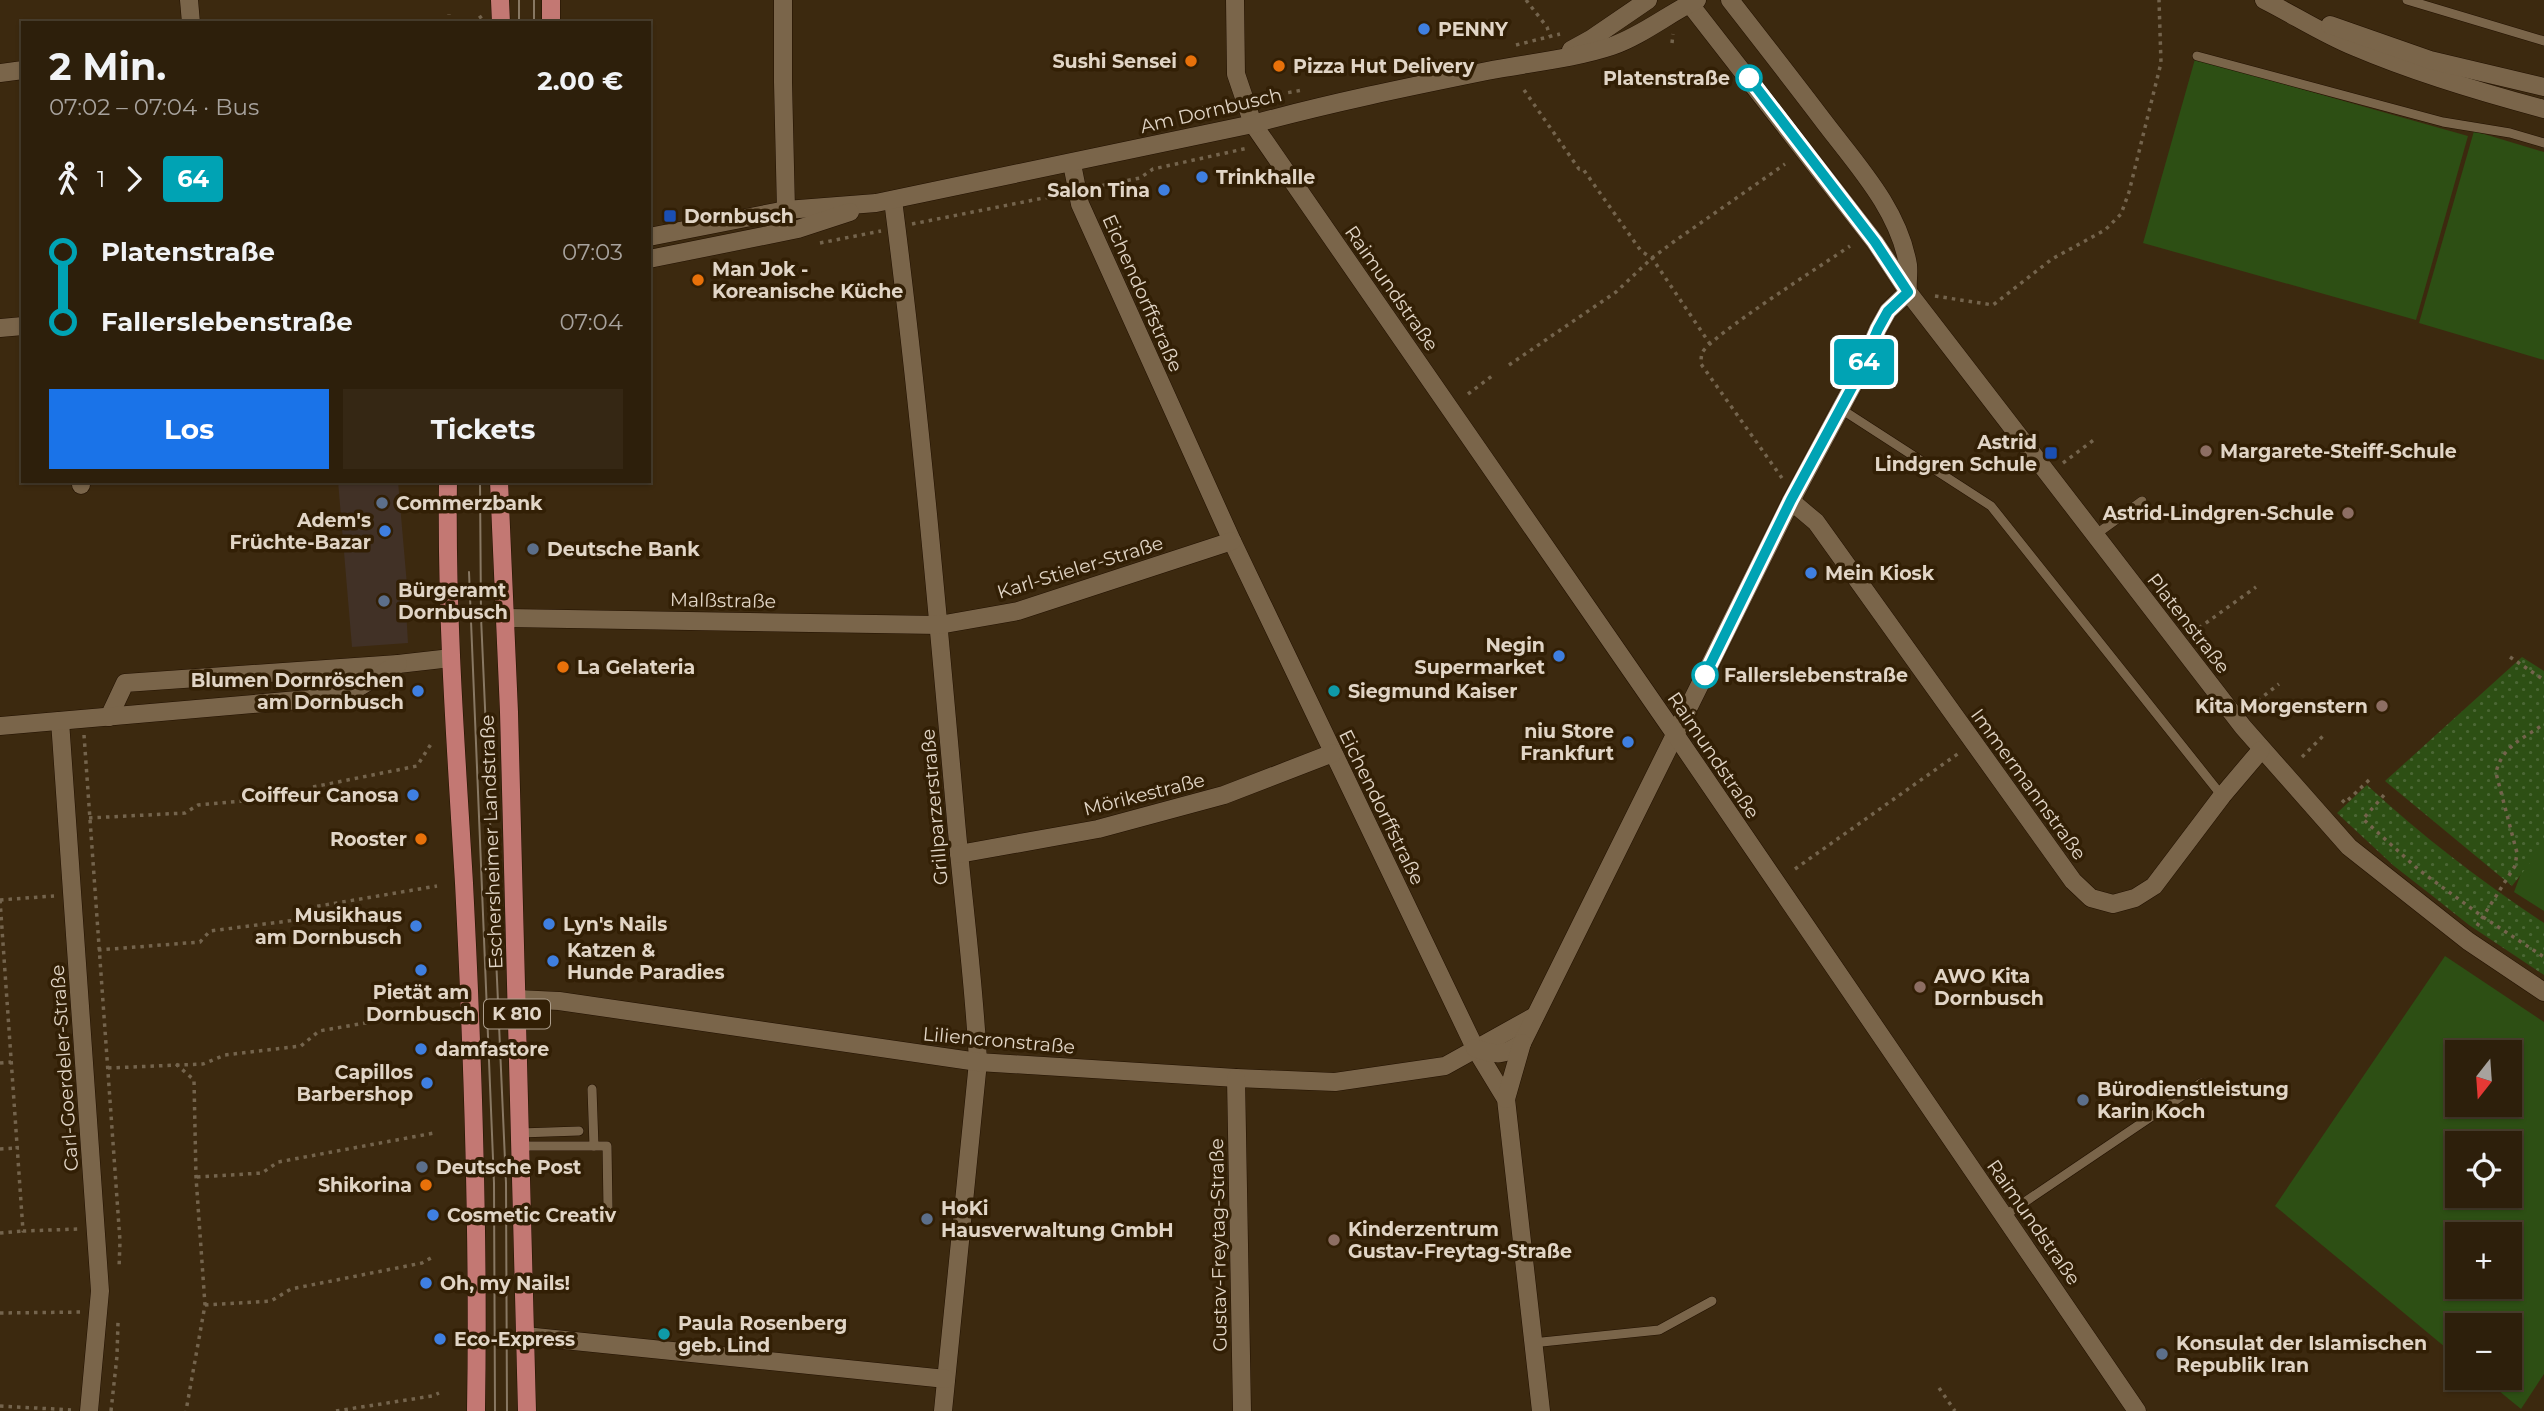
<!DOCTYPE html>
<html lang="de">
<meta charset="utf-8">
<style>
body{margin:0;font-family:Montserrat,sans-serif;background:#352714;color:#f1f3f6;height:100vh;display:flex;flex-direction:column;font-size:26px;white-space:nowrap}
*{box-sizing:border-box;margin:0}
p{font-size:23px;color:#a7a29d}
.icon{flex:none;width:38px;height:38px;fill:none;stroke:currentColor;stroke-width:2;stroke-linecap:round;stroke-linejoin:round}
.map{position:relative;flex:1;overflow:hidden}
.panel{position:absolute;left:21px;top:21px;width:630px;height:462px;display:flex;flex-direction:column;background:#2d1f0b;border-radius:0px;box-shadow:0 2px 5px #0004,0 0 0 2px #483d2c}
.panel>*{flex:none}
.badge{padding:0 14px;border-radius:5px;font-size:24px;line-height:46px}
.needle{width:46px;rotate:197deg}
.tools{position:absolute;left:2445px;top:1040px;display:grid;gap:14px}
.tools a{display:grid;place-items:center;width:77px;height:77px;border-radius:0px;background:#2d1f0b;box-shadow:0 2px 5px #0004,0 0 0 2px #483d2c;font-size:35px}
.map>.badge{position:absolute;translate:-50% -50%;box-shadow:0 0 0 4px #fff}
.legs{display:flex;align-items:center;gap:10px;height:77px;padding:0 28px;font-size:23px}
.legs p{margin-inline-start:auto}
.head{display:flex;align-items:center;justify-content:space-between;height:119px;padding:0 28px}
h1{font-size:38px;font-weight:700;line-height:52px}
.button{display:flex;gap:14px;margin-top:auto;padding:14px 28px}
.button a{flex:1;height:80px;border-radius:0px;background:#1a73e8;color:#fff;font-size:28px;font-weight:700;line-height:80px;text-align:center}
.button a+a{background:#352714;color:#f1f3f6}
ul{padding:0 28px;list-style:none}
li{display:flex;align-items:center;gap:24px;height:70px;font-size:26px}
li i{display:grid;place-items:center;width:10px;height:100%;margin:0 9px;background:currentColor}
li i::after{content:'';width:18px;height:18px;margin:-9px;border:5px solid;border-radius:50%;background:#2d1f0b}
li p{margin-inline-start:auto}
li:first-child i{background:linear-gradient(#0000 50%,currentColor 0)}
li:last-child i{background:linear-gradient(currentColor 50%,#0000 0)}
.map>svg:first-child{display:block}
.commercial{fill:#413126}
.grass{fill:#2d4f14;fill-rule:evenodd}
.park{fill:url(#park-dots)}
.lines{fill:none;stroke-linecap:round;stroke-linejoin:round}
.lane-casing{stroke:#210;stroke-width:10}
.street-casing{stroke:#210;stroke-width:19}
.secondary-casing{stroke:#210;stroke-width:19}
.primary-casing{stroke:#210;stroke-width:19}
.path{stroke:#74644d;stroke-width:3.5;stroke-dasharray:3.5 5;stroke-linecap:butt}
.lane{stroke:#7a654a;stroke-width:9}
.street{stroke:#7a654a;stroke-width:18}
.secondary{stroke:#7a654a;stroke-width:18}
.primary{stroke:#c37873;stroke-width:18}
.tram{stroke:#887863;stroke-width:2}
.line-1-casing{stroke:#fff;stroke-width:16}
.line-1{stroke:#00a3b4;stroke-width:10}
.shop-dot{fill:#3f7fe0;stroke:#321f05;stroke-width:2.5}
.food-dot{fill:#e8710a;stroke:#321f05;stroke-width:2.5}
.stop-1-dot{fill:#fff;stroke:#00a3b4;stroke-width:3.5}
.transit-dot{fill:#1a4fb4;stroke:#321f05;stroke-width:2.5}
.education-dot{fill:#8d6e63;stroke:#321f05;stroke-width:2.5}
.service-dot{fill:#5c6f8a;stroke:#321f05;stroke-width:2.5}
.culture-dot{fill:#0f9aa8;stroke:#321f05;stroke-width:2.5}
.labels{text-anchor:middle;stroke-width:7;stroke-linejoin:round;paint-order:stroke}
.shield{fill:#321f05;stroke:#ac9e8c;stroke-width:2}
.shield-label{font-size:18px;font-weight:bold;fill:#e1d5c6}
.poi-label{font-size:19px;font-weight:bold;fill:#e1d5c6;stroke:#321f05;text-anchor:start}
.stop-label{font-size:19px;font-weight:bold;fill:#e1d5c6;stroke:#321f05;text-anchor:end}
.street-label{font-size:19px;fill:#e1d5c6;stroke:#321f05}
</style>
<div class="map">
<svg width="2544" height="1411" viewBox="0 0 2544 1411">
<defs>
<pattern id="park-dots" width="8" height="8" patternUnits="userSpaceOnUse" patternTransform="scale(1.75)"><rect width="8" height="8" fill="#2d4f14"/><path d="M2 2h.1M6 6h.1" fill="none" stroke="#4b6735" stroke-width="1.8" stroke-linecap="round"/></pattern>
</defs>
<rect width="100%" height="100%" fill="#3c290f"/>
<polygon class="commercial" points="338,481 398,481 409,608 406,609 408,643 352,647"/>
<g class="grass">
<polygon points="2195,59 2468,136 2416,320 2143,243"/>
<polygon points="2474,131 2544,152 2544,360 2419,323"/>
<polygon points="2544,744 2544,911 2514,892 2534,839"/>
<path d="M2445 956 2544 1022V1374L2521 1409 2482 1377H2510V1325H2457V1357L2275 1206ZM2457 1052H2510V1104H2457ZM2457 1143H2510V1195H2457ZM2457 1234H2510V1286H2457Z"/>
</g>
<g class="park">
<polygon points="2522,657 2544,671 2544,845 2512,886 2385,781"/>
<path d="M2367 785C2423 837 2481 881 2544 923V975L2469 925 2430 894 2394 866 2337 813Z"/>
</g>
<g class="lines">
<g class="lane-casing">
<g id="lane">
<polyline points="2407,0 2544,41"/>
<polyline points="2197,56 2443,122 2510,133 2544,143"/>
<polyline points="1841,409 1991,506 2222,796"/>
<polyline points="2095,535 2142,501"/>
<polyline points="592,1089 594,1146"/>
<polyline points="520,1133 579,1131"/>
<polyline points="520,1146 607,1146 608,1208"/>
<polyline points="2004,1216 2201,1083"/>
<polyline points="1532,1343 1659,1330 1712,1301"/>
</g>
</g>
<g class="street-casing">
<g id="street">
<polyline points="189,0 191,23"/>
<polyline points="783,0 783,82 786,210"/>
<polyline points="1235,0 1236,74 1253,124"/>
<path d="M1730 0C1762 41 1794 82 1825 123 1857 165 1899 210 1908 265 1909 274 1907 283 1908 292"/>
<polyline points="1689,3 1875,242 1908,292 2243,727 2349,847 2468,941 2544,992"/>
<polyline points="0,73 23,70"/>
<polyline points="1072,164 1080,204 1232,541 1475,1048 1506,1099 1541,1411"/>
<path d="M893 200C919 402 937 606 955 809 962 894 974 978 978 1062L943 1411"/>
<polyline points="81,481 81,485"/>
<polyline points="1791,501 1816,522 2073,881 2091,898 2113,904 2135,898 2154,886 2222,796 2261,750"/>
<polyline points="505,618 939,625 1018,611 1232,541"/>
<polyline points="109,717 125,683 398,664 451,658"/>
<polyline points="60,721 100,1291 89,1411"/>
<polyline points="0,726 344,696 398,664"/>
<polyline points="959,854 1098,829 1224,795 1333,753"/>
<polyline points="517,999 559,1001 978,1062 1236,1078 1335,1082 1445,1066 1535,1016"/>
<path d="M1475 1048C1497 1056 1503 1056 1522 1043L1791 501 1857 378 1878 329 1888 311 1908 292"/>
<polyline points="1236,1078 1242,1411"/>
<polyline points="1506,1099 1522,1043"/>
<polyline points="525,1336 946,1379"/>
</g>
</g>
<g class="secondary-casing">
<g id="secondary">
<path d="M2264 0C2294 15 2323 34 2355 47 2416 73 2480 92 2544 109"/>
<polyline points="2330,25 2430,60 2544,87"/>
<polyline points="1571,50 1591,39 1648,0"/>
<polyline points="1253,124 1675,734 2137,1411"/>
<path d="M649 237 786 210 876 203 1253 124C1330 103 1408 87 1487 71 1528 63 1573 59 1612 46 1643 35 1668 14 1697 0"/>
<polyline points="649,259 798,229 850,212"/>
<polyline points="0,328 23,326"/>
</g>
</g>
<g class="primary-casing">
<g id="primary">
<polyline points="500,0 501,23"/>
<polyline points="551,23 551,0"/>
<path d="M448 481C446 615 456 749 464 883 473 1059 479 1235 476 1411"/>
<polyline points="499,481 509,712 527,1411"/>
</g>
</g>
<g class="path">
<polyline points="1526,0 1547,27 1550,36"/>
<polyline points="449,23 449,14"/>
<polyline points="472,23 482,16"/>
<polyline points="1672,43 1673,34"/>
<polyline points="1516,45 1560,34"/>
<polyline points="1524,90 1579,169 1583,169 1641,251 1652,258 1710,344"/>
<polyline points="1263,97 1303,90"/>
<polyline points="1198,116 1203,108 1227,103"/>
<polyline points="1094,187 1140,178 1153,169 1248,148"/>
<polyline points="912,224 1059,195"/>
<polyline points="820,243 881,231"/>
<polyline points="1935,296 1993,305 2052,259 2105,230 2121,214 2129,192 2161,63 2159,0"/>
<polyline points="1509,365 1616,292 1652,258 1672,243 1785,164"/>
<polyline points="1468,394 1492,376"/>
<polyline points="2063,463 2095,439"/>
<path d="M1782 478 1701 364C1701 361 1701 357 1702 353 1710 336 1827 262 1850 246"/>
<polyline points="2192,633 2256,587"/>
<polyline points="2510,657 2544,680"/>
<polyline points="2251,706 2279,684"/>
<polyline points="84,735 120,1241 119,1269"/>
<polyline points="2302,757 2325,734"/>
<polyline points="2384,795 2363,819 2419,870 2483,917 2544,957"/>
<polyline points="2342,800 2345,803 2369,780"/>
<polyline points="89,818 185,813 198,805 299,796 313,787 417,766 431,744"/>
<polyline points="1795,869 1959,753"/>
<polyline points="0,900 23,1231 78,1229"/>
<polyline points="0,900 54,896"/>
<path d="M2477 926 2515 866 2517 853 2496 773C2501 747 2524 738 2544 724"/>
<polyline points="98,950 200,942 210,931 296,920 313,907 437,886"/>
<polyline points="0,1063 11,1062"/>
<polyline points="176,1064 194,1080 196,1177 205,1305 186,1411"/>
<polyline points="108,1068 203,1064 225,1055 301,1046 319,1031 429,1012"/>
<polyline points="0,1149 19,1148"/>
<polyline points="197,1177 262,1173 278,1162 434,1133"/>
<polyline points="0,1233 22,1231"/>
<polyline points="205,1305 271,1301 291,1289 422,1263 431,1258"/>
<polyline points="0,1313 82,1312"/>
<polyline points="1939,1388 1955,1411"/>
<polyline points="0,1406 71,1410"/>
<polyline points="111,1411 117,1356 118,1322"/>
<polyline points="336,1411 432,1396 439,1393"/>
</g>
<use href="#lane" class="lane"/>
<use href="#street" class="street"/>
<use href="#secondary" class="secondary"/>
<use href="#primary" class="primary"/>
<g class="tram">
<polyline points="519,0 519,23"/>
<polyline points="534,0 534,23"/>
<polyline points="480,481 481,617 506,1183 507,1411"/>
<polyline points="469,572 494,1183 495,1411"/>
</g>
</g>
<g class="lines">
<g class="line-1-casing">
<polyline id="line-1" points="1705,675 1791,500 1857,378 1878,329 1888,311 1908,292 1875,242 1749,78"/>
</g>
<use href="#line-1" class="line-1"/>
</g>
<g class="shop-dot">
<circle cx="1424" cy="29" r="7"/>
<circle cx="1202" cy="177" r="7"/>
<circle cx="1164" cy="190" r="7"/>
<circle cx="385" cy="531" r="7"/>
<circle cx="1811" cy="573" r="7"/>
<circle cx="1559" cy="656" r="7"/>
<circle cx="418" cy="691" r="7"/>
<circle cx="1628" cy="742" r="7"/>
<circle cx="413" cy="795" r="7"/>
<circle cx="549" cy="924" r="7"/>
<circle cx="416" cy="926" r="7"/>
<circle cx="553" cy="961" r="7"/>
<circle cx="421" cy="970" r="7"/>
<circle cx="421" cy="1049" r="7"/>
<circle cx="427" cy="1083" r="7"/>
<circle cx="433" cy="1215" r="7"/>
<circle cx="426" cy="1283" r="7"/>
<circle cx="440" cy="1339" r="7"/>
</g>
<g class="food-dot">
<circle cx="1191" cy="61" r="7"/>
<circle cx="1279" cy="66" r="7"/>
<circle cx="698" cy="280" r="7"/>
<circle cx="563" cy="667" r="7"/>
<circle cx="421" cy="839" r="7"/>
<circle cx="426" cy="1185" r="7"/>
</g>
<g class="stop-1-dot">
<circle cx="1749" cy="78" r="12"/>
<circle cx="1705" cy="675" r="12"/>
</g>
<g class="transit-dot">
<rect x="663" y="209" width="14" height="14" rx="3.5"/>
<rect x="2044" y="446" width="14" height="14" rx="3.5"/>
</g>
<g class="education-dot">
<circle cx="2206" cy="451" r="7"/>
<circle cx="2348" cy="513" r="7"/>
<circle cx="2382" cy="706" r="7"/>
<circle cx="1920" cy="987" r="7"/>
<circle cx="1334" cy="1240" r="7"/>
</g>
<g class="service-dot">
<circle cx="382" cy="503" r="7"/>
<circle cx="533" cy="549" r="7"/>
<circle cx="384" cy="601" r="7"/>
<circle cx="2083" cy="1100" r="7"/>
<circle cx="422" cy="1167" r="7"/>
<circle cx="927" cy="1219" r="7"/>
<circle cx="2162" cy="1354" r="7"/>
</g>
<g class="culture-dot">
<circle cx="1334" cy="691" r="7"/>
<circle cx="664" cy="1334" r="7"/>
</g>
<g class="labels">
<rect class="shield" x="484" y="999.5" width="66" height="29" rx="5"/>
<g class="shield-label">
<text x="517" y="1020">K 810</text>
</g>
<g class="poi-label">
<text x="1438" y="36">PENNY</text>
<text x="1177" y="68" text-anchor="end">Sushi Sensei</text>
<text x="1293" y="73">Pizza Hut Delivery</text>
<text x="1216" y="184">Trinkhalle</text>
<text x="1150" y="197" text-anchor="end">Salon Tina</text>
<text x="684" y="223">Dornbusch</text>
<text x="712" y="276">Man Jok -<tspan x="712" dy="22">Koreanische Küche</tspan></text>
<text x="2037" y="449" text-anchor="end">Astrid<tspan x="2037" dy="22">Lindgren Schule</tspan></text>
<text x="2220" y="458">Margarete-Steiff-Schule</text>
<text x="396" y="510">Commerzbank</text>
<text x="2334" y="520" text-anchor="end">Astrid-Lindgren-Schule</text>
<text x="371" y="527" text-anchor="end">Adem's<tspan x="371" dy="22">Früchte-Bazar</tspan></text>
<text x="547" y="556">Deutsche Bank</text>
<text x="1825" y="580">Mein Kiosk</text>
<text x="398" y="597">Bürgeramt<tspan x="398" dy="22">Dornbusch</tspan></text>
<text x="1545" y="652" text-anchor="end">Negin<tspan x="1545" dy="22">Supermarket</tspan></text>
<text x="577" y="674">La Gelateria</text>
<text x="404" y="687" text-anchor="end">Blumen Dornröschen<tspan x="404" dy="22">am Dornbusch</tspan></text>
<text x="1348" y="698">Siegmund Kaiser</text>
<text x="2368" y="713" text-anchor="end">Kita Morgenstern</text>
<text x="1614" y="738" text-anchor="end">niu Store<tspan x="1614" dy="22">Frankfurt</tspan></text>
<text x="399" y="802" text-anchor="end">Coiffeur Canosa</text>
<text x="407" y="846" text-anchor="end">Rooster</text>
<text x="402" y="922" text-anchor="end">Musikhaus<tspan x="402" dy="22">am Dornbusch</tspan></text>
<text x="563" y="931">Lyn's Nails</text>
<text x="567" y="957">Katzen &amp;<tspan x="567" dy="22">Hunde Paradies</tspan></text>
<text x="1934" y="983">AWO Kita<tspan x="1934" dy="22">Dornbusch</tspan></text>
<text x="421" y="999" text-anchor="middle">Pietät am<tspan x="421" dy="22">Dornbusch</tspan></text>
<text x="435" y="1056">damfastore</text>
<text x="413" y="1079" text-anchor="end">Capillos<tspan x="413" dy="22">Barbershop</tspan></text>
<text x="2097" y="1096">Bürodienstleistung<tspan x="2097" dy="22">Karin Koch</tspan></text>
<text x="436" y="1174">Deutsche Post</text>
<text x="412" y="1192" text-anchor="end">Shikorina</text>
<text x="941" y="1215">HoKi<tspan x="941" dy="22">Hausverwaltung GmbH</tspan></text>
<text x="447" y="1222">Cosmetic Creativ</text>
<text x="1348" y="1236">Kinderzentrum<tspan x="1348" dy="22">Gustav-Freytag-Straße</tspan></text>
<text x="440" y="1290">Oh, my Nails!</text>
<text x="678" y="1330">Paula Rosenberg<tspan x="678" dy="22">geb. Lind</tspan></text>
<text x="454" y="1346">Eco-Express</text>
<text x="2176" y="1350">Konsulat der Islamischen<tspan x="2176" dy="22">Republik Iran</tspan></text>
</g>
<g class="stop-label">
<text x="1730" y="85">Platenstraße</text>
<text x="1724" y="682" text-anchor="start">Fallerslebenstraße</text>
</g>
<g class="street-label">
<text transform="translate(1211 110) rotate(-13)" y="7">Am Dornbusch</text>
<text transform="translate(1392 288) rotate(55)" y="7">Raimundstraße</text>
<text transform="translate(1143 293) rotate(66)" y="7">Eichendorffstraße</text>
<text transform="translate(1080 567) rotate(-17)" y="7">Karl-Stieler-Straße</text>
<text transform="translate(723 600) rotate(1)" y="7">Malßstraße</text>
<text transform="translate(2189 623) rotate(52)" y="7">Platenstraße</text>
<text transform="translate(1714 755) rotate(56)" y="7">Raimundstraße</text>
<text transform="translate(2029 784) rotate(54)" y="7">Immermannstraße</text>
<text transform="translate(1144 794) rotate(-14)" y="7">Mörikestraße</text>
<text transform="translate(934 807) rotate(-95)" y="7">Grillparzerstraße</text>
<text transform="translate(1382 807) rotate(64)" y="7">Eichendorffstraße</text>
<text transform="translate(491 842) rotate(-92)" y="7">Eschersheimer Landstraße</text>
<text transform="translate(999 1040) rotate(5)" y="7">Liliencronstraße</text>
<text transform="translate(64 1068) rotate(-94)" y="7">Carl-Goerdeler-Straße</text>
<text transform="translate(2034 1222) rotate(55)" y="7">Raimundstraße</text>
<text transform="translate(1218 1245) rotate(-91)" y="7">Gustav-Freytag-Straße</text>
</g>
</g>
</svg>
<div class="tools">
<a><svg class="needle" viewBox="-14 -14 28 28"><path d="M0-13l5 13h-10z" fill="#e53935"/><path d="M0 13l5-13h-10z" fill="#a7a29d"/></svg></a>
<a><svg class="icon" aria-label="locate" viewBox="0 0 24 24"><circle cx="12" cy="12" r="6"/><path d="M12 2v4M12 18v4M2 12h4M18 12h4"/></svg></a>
<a>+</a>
<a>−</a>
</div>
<b class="badge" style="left:1864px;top:362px;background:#00a3b4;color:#fff">64</b>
<section class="panel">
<div class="head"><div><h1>2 Min.</h1><p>07:02 – 07:04 · Bus</p></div><b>2.00 €</b></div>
<div class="legs"><svg class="icon" aria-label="walk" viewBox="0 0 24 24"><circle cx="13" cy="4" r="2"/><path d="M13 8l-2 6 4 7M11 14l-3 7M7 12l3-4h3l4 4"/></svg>1<svg class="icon" aria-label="forward" viewBox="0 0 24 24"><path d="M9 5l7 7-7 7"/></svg><b class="badge" style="background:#00a3b4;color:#fff">64</b></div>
<ul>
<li><i style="color:#00a3b4"></i><b>Platenstraße</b><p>07:03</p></li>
<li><i style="color:#00a3b4"></i><b>Fallerslebenstraße</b><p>07:04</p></li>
</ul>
<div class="button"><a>Los</a><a>Tickets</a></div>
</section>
</div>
